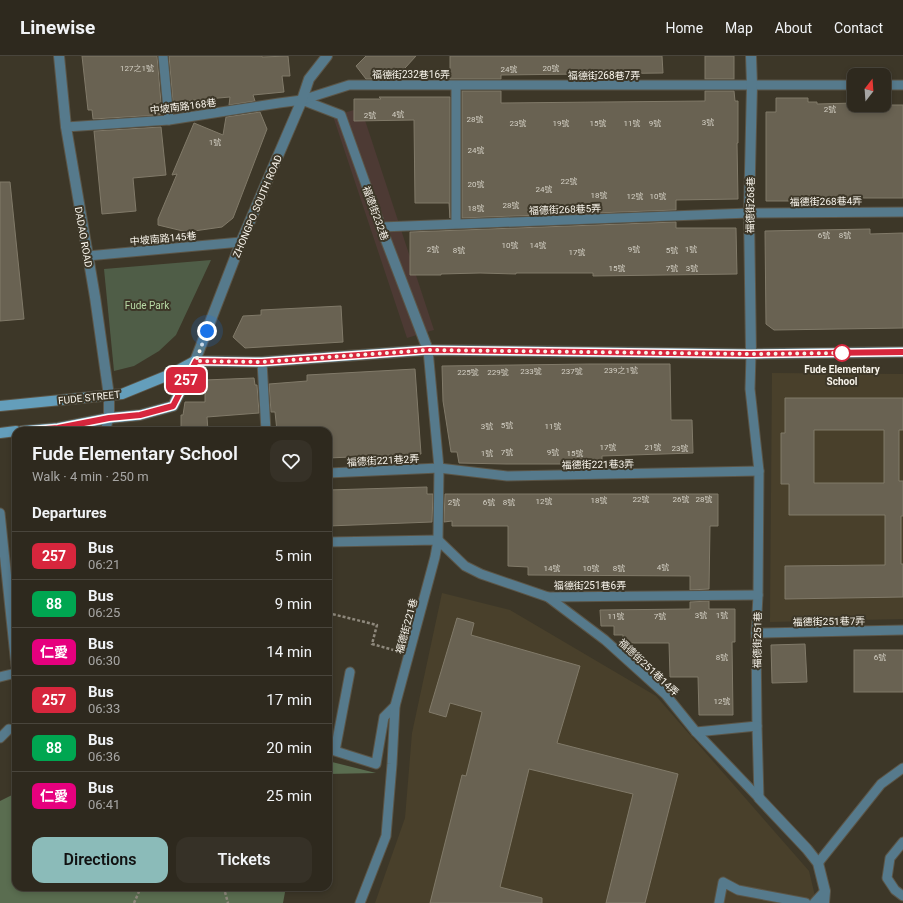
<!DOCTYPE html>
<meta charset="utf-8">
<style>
body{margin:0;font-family:Roboto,"Noto Sans TC",sans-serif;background:#363127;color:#f1f3f6;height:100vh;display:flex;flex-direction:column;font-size:15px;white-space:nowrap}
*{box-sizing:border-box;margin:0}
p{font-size:13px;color:#a7a6a4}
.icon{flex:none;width:22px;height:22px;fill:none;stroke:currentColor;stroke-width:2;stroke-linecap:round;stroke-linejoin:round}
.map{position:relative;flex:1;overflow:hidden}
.drawer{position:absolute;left:12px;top:371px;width:320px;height:464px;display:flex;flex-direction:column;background:#2e291e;border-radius:12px;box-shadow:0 2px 6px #0003,0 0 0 1px #49453c}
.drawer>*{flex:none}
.badge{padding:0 8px;border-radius:6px;font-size:14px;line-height:26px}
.needle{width:26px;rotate:17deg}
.controls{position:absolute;left:847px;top:12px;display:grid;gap:8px}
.controls a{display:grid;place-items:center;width:44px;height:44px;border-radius:8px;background:#2e291e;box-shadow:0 2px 6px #0003,0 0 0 1px #49453c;font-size:20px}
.you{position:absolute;width:20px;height:20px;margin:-10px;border:3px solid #fff;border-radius:50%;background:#1a73e8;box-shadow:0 0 0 6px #1a73e833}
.map>.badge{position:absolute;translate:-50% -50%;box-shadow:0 0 0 2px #fff}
h2{padding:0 20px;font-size:15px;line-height:36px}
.round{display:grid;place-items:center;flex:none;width:42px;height:42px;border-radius:12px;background:#363127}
.overview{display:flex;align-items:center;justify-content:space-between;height:68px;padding:0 20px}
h1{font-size:19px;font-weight:600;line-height:30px}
.action{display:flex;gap:8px;margin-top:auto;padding:8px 20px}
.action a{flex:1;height:46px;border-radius:12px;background:#8bbbb9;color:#111;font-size:16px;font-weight:600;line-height:46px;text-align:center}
.action a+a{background:#363127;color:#f1f3f6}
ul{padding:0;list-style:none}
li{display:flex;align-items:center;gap:12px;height:48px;padding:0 20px;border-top:1px solid #49453c}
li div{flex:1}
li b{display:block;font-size:15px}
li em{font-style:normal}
li .badge{min-width:44px;font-weight:700;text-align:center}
header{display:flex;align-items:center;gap:24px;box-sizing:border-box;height:56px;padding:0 20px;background:#2e291e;border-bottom:1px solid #49453c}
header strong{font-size:19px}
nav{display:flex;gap:22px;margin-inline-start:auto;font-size:14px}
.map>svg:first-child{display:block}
.commercial{fill:#4d3a34}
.built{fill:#49402b}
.green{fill:#4f5d47}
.forest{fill:#5a6d50}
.building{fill:#696252;stroke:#817a69;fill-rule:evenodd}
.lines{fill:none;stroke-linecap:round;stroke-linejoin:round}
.lane-casing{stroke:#5b5547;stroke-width:11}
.street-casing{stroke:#5b5547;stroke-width:12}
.secondary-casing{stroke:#5b5547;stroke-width:12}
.path{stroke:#8e887c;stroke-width:2.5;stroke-dasharray:3 2;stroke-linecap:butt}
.lane{stroke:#567a8c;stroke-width:9}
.street{stroke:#567a8c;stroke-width:10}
.secondary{stroke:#649ebb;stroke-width:10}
.line-casing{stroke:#fff;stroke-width:9}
.line{stroke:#d7263d;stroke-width:6}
.walk{stroke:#f8f4eb;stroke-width:4;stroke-dasharray:0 7.2}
.stop-dot{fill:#fff;stroke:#d7263d;stroke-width:2}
.labels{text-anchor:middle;stroke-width:4;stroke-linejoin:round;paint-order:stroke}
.number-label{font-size:8px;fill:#d4d0c5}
.street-label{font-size:10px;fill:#f8f4eb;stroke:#3d3728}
.park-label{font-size:10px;fill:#b8daa5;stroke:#3d3728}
.stop-label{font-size:10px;font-weight:bold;fill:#f8f4eb;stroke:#3d3728}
</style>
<header>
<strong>Linewise</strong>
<nav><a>Home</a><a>Map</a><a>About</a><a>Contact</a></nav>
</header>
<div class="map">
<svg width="903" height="847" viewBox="0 0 903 847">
<rect width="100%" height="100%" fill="#3d3728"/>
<polygon class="commercial" points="361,52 434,274 407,282 333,60"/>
<g class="built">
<polygon points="772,317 903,318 903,563 770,566"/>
<polygon points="442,537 510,554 656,640 809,815 815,840 814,847 375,847 405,762 412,677"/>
</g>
<polygon class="green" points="211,204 176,279 159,295 134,310 114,315 104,213"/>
<g class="forest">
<polygon points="328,705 376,717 328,718"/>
<polygon points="16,737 16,831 286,831 283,847 0,847 0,745"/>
</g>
<g class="building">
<polygon points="82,0 157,0 161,47 150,48 160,52 160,59 93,63 92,54 88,54"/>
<polygon points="169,0 262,0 262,1 288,0 290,20 282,20 284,36 253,39 255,45 229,49 230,41 173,46"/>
<polygon points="366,0 416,0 395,23 366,23 356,10"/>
<polygon points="450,0 662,0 663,17 501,19 501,23 450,23"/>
<rect x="705" y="0" width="29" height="23"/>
<polygon points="462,35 501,35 501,47 705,45 705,35 734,35 735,45 738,45 738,87 737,87 738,143 676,144 676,154 462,162"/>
<polygon points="379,41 450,41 450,162 449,147 415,147 414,64 354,65 354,43 381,43"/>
<polygon points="776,42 808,42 808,46 817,46 817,48 854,47 854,49 903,49 903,142 817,142 817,145 766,145 766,56 776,56"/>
<polygon points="260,56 267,73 233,162 222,171 187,176 158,169 158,163 177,118 172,119 194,67 223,79 226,61"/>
<polygon points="161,71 166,119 133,122 136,155 102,158 94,75"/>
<polygon points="0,126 10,126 24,263 0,265"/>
<polygon points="676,166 676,172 736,172 737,218 593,220 593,217 516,217 516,218 480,217 441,218 441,219 410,219 410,176"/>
<polygon points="870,173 870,178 903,177 903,272 774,274 766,268 765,175"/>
<polygon points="341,250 343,286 245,292 233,281 243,260 261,259 261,254"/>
<polygon points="589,308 670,308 671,364 692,364 693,397 602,400 602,407 562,406 562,408 506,408 459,407 457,396 451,396 443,345 442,310"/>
<polygon points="415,313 421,398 328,402 328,375 277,375 275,356 271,356 269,328 307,325 307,319"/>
<polygon points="254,322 255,329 257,329 259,357 207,361 208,375 181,375 181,359 183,359 185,346 205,346 205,324"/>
<path d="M785 342H903V374H899V425H903V460H901V508H903V541L785 543V510L885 509V459H789V428H781V377H785ZM814 374H884V427H814Z"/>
<polygon points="427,431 427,438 433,438 432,466 328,470 328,434"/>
<polygon points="445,438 718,438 718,470 710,470 709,533 690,534 690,520 528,519 528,511 508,510 508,470 452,470 452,465 444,466"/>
<polygon points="709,545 709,553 735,553 735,586 732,586 733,659 699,659 698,621 670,621 669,587 623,587 623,579 614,579 614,570 601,570 600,554 690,553 690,546"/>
<polygon points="457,562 474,567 471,579 580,610 557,687 678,718 645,847 606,847 633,738 529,713 500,831 542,842 542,847 430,847 462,719 466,720 482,656 450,647 446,661 429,656"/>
<polygon points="805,588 807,626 772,627 771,589"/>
<rect x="854" y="594" width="49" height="42"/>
</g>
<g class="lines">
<g class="lane-casing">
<g id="lane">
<polyline points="163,0 169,64"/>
<polyline points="884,29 903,29"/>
<polyline points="302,44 341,59 381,171 749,157 903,156"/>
<polyline points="66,71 169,64 279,47 302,44 349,29 854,29"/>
<polyline points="456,167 456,30"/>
<polyline points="87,200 241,186"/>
<polyline points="751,298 750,333 759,415 758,539 756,577 757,670 759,742"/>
<polyline points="262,306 266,375"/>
<polyline points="105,375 109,362"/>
<polyline points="328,417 439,412 507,420 759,415"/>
<polyline points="0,457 16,610"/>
<polyline points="328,486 438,484 465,510 481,518 548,541 758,539"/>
<polyline points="548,541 605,584 666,639 696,676 759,742"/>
<polyline points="756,577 903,574"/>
<polyline points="350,616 335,695 376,708 384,661 395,650"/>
<polyline points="0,621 16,617"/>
<polyline points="696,676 757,670"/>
<polyline points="0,682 9,673"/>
<polyline points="903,786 890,802 887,822 895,834 903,840"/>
<polyline points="818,807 881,728 903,712"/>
<polyline points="360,847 386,780 392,708 395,650 435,501 438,484 439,412 428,294"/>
<polyline points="719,847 723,826 738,834 806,847"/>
<polyline points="814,847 825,835"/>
</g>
</g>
<g class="street-casing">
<g id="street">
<polyline points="59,0 66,71 95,241 109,340 109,362"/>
<polyline points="327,0 309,23 302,44 241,186 195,305 262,306 428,294 751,298 903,296"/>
<polyline points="381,171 428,294"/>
<polyline points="751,298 749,157 752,29 751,0"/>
<polyline points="759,742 807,793 818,807 825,835 824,847"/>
</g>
</g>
<g class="secondary-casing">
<g id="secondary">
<polyline points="0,350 122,338 171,318 195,305"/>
<polyline points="22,375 58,372 109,362 140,359 173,350 195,305"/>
<polyline points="0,377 16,375"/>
</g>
</g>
<g class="path">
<polyline points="328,557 377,569 372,588 397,595"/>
<polyline points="225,836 228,847"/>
<polyline points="134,847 141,831"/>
</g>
<use href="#lane" class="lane"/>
<use href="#street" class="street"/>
<use href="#secondary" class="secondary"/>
</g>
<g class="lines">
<g class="line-casing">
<polyline id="line" points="22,375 58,372 109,362 140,359 173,350 196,305 262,306 428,294 751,298 903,296"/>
</g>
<use href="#line" class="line"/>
<polyline class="walk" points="207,275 196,305 262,306 428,294 751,298 842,297"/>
</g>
<circle class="stop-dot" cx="842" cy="297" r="8"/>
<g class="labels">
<g class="number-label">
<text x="137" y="15">127之1號</text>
<text x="551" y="15">20號</text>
<text x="509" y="16">24號</text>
<text x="830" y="56">2號</text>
<text x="398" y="61">4號</text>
<text x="370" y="62">2號</text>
<text x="475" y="66">28號</text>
<text x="708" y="69">3號</text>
<text x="518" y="70">23號</text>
<text x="561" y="70">19號</text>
<text x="598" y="70">15號</text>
<text x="632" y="70">11號</text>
<text x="655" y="70">9號</text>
<text x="215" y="89">1號</text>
<text x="476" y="97">24號</text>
<text x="569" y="128">22號</text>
<text x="476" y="131">20號</text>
<text x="544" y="136">24號</text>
<text x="599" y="142">18號</text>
<text x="635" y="143">12號</text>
<text x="658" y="143">10號</text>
<text x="511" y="152">28號</text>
<text x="476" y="155">18號</text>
<text x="824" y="182">6號</text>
<text x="845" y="182">8號</text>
<text x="510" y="192">10號</text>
<text x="538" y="192">14號</text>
<text x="433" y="196">2號</text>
<text x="634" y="196">9號</text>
<text x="691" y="196">1號</text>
<text x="459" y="197">8號</text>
<text x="672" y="197">5號</text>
<text x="577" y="199">17號</text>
<text x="617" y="215">15號</text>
<text x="672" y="215">7號</text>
<text x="692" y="215">3號</text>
<text x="621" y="317">239之1號</text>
<text x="531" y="318">233號</text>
<text x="572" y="318">237號</text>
<text x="468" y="319">225號</text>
<text x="498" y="319">229號</text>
<text x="507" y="372">5號</text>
<text x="487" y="373">3號</text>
<text x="553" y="373">11號</text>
<text x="608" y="394">17號</text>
<text x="653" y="394">21號</text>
<text x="680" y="395">23號</text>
<text x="507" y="399">7號</text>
<text x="553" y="399">9號</text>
<text x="487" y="400">1號</text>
<text x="575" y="400">15號</text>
<text x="641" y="446">22號</text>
<text x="681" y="446">26號</text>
<text x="704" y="446">28號</text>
<text x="599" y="447">18號</text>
<text x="544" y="448">12號</text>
<text x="454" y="449">2號</text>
<text x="489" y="449">6號</text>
<text x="509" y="449">8號</text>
<text x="663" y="514">4號</text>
<text x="552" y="515">14號</text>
<text x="591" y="515">10號</text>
<text x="619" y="515">8號</text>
<text x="701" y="562">3號</text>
<text x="722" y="562">1號</text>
<text x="616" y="563">11號</text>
<text x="660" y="563">7號</text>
<text x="722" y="604">8號</text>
<text x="880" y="604">6號</text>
<text x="722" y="648">12號</text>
</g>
<g class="street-label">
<text x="411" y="22">福德街232巷16弄</text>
<text x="604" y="23">福德街268巷7弄</text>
<text transform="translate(183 50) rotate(-7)" y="4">中坡南路168巷</text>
<text transform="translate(826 145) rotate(-1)" y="4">福德街268巷4弄</text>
<text transform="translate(750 149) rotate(-89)" y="4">福德街268巷</text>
<text transform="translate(257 150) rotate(-67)" y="4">ZHONGPO SOUTH ROAD</text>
<text transform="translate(565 153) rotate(-2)" y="4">福德街268巷5弄</text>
<text transform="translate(376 157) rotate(70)" y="4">福德街232巷</text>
<text transform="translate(84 181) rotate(80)" y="4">DADAO ROAD</text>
<text transform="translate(163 182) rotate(-5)" y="4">中坡南路145巷</text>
<text transform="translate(89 341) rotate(-6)" y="4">FUDE STREET</text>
<text transform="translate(383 404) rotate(-3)" y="4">福德街221巷2弄</text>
<text transform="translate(598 408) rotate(-1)" y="4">福德街221巷3弄</text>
<text x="590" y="533">福德街251巷6弄</text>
<text transform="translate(829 565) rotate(-1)" y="4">福德街251巷7弄</text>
<text transform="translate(406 570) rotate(-75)" y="4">福德街221巷</text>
<text transform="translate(757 584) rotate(-89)" y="4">福德街251巷</text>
<text transform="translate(649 611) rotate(43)" y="4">福德街251巷14弄</text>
</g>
<g class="park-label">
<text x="147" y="253">Fude Park</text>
</g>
<g class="stop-label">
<text x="842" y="317">Fude Elementary<tspan x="842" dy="12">School</tspan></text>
</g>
</g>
</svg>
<div class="controls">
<a><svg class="needle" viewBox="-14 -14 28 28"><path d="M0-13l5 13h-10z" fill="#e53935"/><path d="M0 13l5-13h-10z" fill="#a7a6a4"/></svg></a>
</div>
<div class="you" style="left:207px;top:275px"></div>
<b class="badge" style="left:186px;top:324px;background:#d7263d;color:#fff">257</b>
<section class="drawer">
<div class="overview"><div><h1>Fude Elementary School</h1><p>Walk · 4 min · 250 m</p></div><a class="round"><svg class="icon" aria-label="heart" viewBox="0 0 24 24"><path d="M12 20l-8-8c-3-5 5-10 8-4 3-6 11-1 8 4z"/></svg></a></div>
<h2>Departures</h2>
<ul>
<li><span class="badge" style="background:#d7263d;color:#fff">257</span><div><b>Bus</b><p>06:21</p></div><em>5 min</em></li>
<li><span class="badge" style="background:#00a651;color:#fff">88</span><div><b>Bus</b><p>06:25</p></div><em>9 min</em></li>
<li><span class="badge" style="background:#e6007e;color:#fff">仁愛</span><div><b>Bus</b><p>06:30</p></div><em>14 min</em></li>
<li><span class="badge" style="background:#d7263d;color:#fff">257</span><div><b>Bus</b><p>06:33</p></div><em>17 min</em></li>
<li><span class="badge" style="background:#00a651;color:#fff">88</span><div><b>Bus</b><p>06:36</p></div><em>20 min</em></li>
<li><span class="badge" style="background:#e6007e;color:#fff">仁愛</span><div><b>Bus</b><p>06:41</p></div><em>25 min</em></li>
</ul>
<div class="action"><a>Directions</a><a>Tickets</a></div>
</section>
</div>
